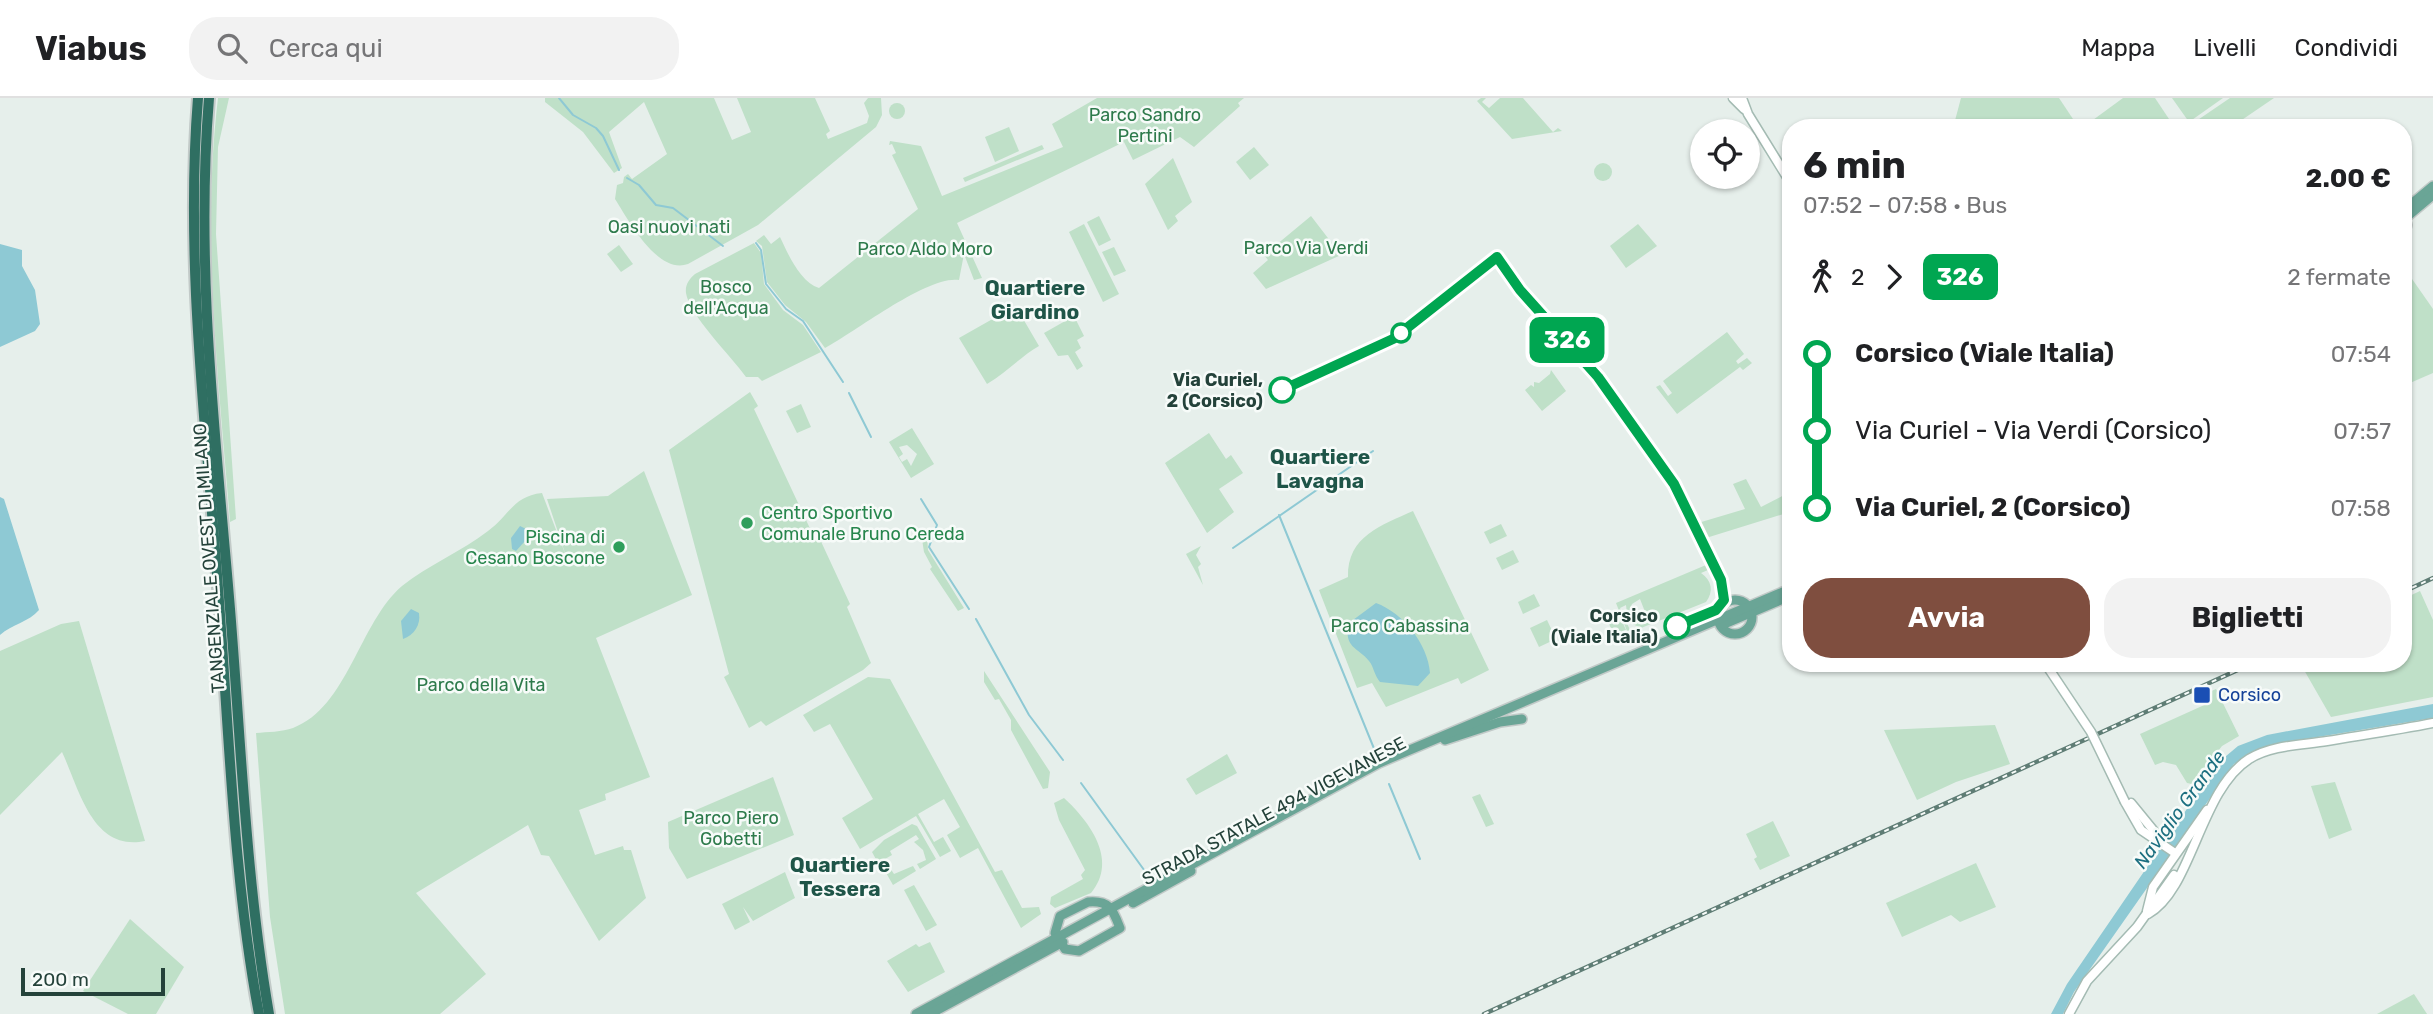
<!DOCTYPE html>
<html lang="it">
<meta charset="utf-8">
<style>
body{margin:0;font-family:Rubik,sans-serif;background:#f2f2f2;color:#202124;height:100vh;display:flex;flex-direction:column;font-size:26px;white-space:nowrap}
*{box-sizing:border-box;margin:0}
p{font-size:23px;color:#757577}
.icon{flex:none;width:38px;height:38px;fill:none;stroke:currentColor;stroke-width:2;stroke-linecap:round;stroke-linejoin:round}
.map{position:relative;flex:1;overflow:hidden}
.details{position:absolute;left:1782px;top:21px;width:630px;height:553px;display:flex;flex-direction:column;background:#fff;border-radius:28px;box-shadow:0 2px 5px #0004}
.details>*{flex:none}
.badge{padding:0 14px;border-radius:10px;font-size:24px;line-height:46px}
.tools{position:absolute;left:1690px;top:21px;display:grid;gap:14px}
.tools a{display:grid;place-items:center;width:70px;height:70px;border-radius:50%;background:#fff;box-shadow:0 2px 5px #0004;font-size:35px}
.scale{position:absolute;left:21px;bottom:18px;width:144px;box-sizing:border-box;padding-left:7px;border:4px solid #24423a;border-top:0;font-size:19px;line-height:24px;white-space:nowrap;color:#24423a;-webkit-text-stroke:5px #f7fbf9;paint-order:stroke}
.map>.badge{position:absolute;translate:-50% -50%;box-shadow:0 0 0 4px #fff}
.legs{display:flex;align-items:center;gap:10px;height:77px;padding:0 21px;font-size:23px}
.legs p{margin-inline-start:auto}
.overview{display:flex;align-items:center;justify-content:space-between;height:119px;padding:0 21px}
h1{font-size:38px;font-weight:700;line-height:52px}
.button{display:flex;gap:14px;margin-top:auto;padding:14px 21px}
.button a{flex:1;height:80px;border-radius:28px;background:#7f4e3f;color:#fff;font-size:28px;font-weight:700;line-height:80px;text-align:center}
.button a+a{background:#f2f2f2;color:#202124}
ul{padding:0 21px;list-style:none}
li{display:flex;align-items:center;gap:24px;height:77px;font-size:26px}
li i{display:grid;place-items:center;width:10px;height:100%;margin:0 9px;background:currentColor}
li i::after{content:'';width:18px;height:18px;margin:-9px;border:5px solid;border-radius:50%;background:#fff}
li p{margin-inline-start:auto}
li:first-child i{background:linear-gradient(#0000 50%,currentColor 0)}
li:last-child i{background:linear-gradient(currentColor 50%,#0000 0)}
header{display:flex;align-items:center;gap:42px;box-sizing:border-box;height:98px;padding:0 35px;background:#fff;border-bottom:2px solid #e0e0e0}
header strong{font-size:33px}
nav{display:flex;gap:38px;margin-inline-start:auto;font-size:24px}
.search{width:490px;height:63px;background:#f2f2f2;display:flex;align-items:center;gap:18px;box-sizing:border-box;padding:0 24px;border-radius:28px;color:#757577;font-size:26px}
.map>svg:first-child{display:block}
.green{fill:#bfe0c8;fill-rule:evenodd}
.water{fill:#8ec9d4}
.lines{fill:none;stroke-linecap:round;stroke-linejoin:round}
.stream{stroke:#8ec9d4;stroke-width:2}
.secondary-casing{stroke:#a4bbb3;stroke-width:11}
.primary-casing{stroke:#c2cac8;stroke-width:12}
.highway-casing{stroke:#c2cac8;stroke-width:14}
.secondary{stroke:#fff;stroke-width:8}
.primary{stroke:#6aa596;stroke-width:9}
.highway{stroke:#2f6f62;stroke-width:10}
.rail-casing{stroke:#5f7d75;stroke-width:4.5}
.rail{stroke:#f7fbf9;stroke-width:2;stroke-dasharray:5;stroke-linecap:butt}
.secondary-bridge-casing{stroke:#a4bbb3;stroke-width:11;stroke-linecap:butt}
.secondary-bridge{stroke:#fff;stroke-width:8}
.line-1-casing{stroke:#fff;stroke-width:16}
.line-1{stroke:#00a651;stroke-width:10}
.stop-1-dot{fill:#fff;stroke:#00a651;stroke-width:3.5}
.leisure-dot{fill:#2e9e5b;stroke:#f7fbf9;stroke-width:2.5}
.transit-dot{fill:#1a4fb4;stroke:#f7fbf9;stroke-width:2.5}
.labels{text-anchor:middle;stroke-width:5;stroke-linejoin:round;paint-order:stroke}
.park-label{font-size:18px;fill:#2d7a4b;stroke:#f7fbf9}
.stop-label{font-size:18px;font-weight:bold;fill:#24423a;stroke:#f7fbf9;text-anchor:end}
.leisure-label{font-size:18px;fill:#27864d;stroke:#f7fbf9;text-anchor:start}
.street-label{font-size:18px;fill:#24423a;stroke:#f7fbf9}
.transit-label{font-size:18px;fill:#164399;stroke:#f7fbf9;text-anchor:start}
.water-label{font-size:19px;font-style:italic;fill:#1c6f80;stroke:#f7fbf9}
.quarter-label{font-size:21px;font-weight:bold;fill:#1f5548;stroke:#f7fbf9}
</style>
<header>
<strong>Viabus</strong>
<div class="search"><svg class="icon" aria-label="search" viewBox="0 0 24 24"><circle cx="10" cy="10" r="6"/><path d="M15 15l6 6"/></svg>Cerca qui</div>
<nav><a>Mappa</a><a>Livelli</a><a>Condividi</a></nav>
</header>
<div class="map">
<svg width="2433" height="916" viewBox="0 0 2433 916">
<rect width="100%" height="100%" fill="#e6efeb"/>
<g class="green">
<path d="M218 0H229L218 49 216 136 236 421 230 424C219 283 201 141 218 0Z"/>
<path d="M545 0H714L732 42 751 34 737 0H815L830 33 826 36 828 41 867 25 869 18 864 5 868 0H881L882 17 876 29 758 127 688 166C658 177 629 123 615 101L617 87 623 85 624 79 628 76 632 81 667 56 644 4 609 34 622 70 614 75 583 34 545 4Z"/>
<path d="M1097 0H1244L1238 5 1240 8 1194 49 1180 39 1133 62 1124 44 957 125 982 180 974 182 964 156 959 182C928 177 855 234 825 250L806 224 785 207 767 184 762 148 756 143 764 137 771 146 780 139C788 156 800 184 819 190L918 111 892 57 896 55 892 46 889 47 890 43 921 48 942 98 1063 49 1052 26Z"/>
<polygon points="1481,0 1486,0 1482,4 1489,10 1500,0 1523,0 1553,34 1558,30 1562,33 1512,41 1477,3"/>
<polygon points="1961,0 2059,0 2079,30 1953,30"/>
<polygon points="2123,0 2155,0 2171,24 2163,30 2082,30"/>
<polygon points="2172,0 2223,0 2189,24"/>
<polygon points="2230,0 2274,0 2230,30 2186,30"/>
<circle cx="897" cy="13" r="8"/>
<polygon points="1009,29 1019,53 995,64 985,39"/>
<polygon points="1042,47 1044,51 965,84 963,80"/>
<polygon points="1254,49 1269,67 1250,82 1236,64"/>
<polygon points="1173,60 1192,104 1175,118 1178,123 1168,132 1145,86"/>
<circle cx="1603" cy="74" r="9"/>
<polygon points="1099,118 1111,142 1099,148 1087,124"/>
<polygon points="1311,118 1341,157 1266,191 1253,175 1268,162 1264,157"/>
<polygon points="1084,126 1119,196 1103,204 1069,134"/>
<polygon points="1638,126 1657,148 1626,170 1610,148"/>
<path d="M754 145 761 155 764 186 783 212 803 227 821 254 762 283 758 279H746C732 259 689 217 686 195 685 187 689 181 695 176Z"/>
<polygon points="619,147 633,166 621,174 607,156"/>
<polygon points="1114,149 1126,173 1114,178 1102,154"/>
<polygon points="2403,168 2433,211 2433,275 2403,288"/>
<path d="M1012 210 1018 221 1022 219 1039 248C1020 259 1006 275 987 286L959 240Z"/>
<polygon points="1074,218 1084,238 1077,242 1081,250 1075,254 1083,268 1077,272 1068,257 1058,258 1044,235"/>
<polygon points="1727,234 1744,256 1736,263 1738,266 1747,260 1752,265 1743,272 1740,269 1677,316 1656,289 1660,287 1668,298 1672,295 1663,283"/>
<polygon points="1551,272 1566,293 1542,313 1525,292 1531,287 1534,289 1534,284 1539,285 1550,276"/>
<polygon points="750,294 758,308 754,311 814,439 818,437 850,506 847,509 871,565 863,572 766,628 761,623 749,630 724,579 729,576 669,352"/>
<polygon points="801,306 811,329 797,335 786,313"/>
<path d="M912 330 934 366 911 380 889 344ZM907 347 917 356 911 368 907 361 902 364 899 359 903 356 899 349Z"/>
<polygon points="1209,335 1226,361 1231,357 1243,375 1219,391 1234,414 1207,435 1165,365"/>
<path d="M644 373 692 497 596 540 650 679 605 696 606 702 579 712 595 757 623 748 624 752H631L646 800 599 843 549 758 541 757 528 727 416 795 486 876 440 916H285L270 819 256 635C267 634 282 634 293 630 348 609 359 525 402 488 428 467 461 454 488 433 509 418 513 398 542 395L566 458 547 401 608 398Z"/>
<polygon points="1746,381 1761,409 1790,394 1790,414 1706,440 1698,425 1745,411 1733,386"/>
<path d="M1413 413 1489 572 1461 586 1458 580 1386 609 1372 585 1357 590 1319 492 1348 479C1347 438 1382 427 1413 413Z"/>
<polygon points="1501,426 1507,438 1490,446 1484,434"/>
<polygon points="927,438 928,452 964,510 958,513 930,471 932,469 924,454 922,441"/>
<polygon points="1201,448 1196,457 1201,466 1198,469 1203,487 1186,456"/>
<polygon points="1513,452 1519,464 1502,472 1496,460"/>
<path d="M1706 467 1708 472 1701 475C1712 483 1714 493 1706 504L1641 530 1628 524 1626 507 1620 510 1630 532 1627 533 1616 505ZM1640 501 1649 524 1641 526 1634 523 1629 514 1632 506Z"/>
<polygon points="2420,493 2433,522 2433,599 2331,619 2300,565 2403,565 2403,501"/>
<polygon points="1534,496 1540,508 1523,516 1518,504"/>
<polygon points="1617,512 1626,532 1614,537 1605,517"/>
<polygon points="1547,522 1556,541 1539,549 1530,530"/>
<path d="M79 523 145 743C92 754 79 690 62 654L0 717V553L61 526Z"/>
<polygon points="984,573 1050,674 1048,690 1043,691 1011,632 1011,622 999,601 995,602 984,584"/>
<polygon points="868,579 890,581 995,774 1002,772 1022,810 1039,809 1041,816 1021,830 978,750 960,760 947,737 960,729 944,701 918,716 934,744 943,739 951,753 940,759 916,718 860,751 842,720 873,701 830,626 814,634 803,617"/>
<polygon points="2216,591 2239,638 2222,648 2192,686 2187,685 2176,667 2163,664 2155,667 2140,636 2211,604 2207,595"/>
<polygon points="1995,627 2010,666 1956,684 1917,702 1884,632"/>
<polygon points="1227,656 1237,675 1196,697 1186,681"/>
<polygon points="773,679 794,737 687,781 669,750 668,724"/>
<polygon points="2335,684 2352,732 2329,741 2311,688"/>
<polygon points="1480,696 1494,726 1486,729 1472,699"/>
<path d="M1064 700C1089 723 1119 762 1091 795L1055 810 1050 806 1051 799 1083 781 1081 777 1085 772 1059 722 1054 705Z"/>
<polygon points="1773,723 1790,758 1760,772 1754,761 1757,759 1746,736"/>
<polygon points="912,726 917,728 936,761 920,771 917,766 926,762 923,752 914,744 919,741 916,737 890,753 892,757 878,765 872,754 884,742"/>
<polygon points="1976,765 1996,809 1960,824 1951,817 1902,839 1886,805"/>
<polygon points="913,768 916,773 893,787 885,773 890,770 894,776"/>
<polygon points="785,774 795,800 753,823 743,809 750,824 735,832 722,806"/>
<polygon points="914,787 937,827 926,833 904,792"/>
<polygon points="130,821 184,869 156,916 128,916 83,893"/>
<polygon points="930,844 945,874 908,894 887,863 916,846 919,849"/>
<polygon points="2414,896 2427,916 2377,916"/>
</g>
<g class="water">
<polygon points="0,146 22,152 22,168 35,192 40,226 35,233 0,249"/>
<path d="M0 399 4 401 39 512C29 524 12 526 0 537Z"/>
<polygon points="520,428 526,431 525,443 516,453 512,451 511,440"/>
<path d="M1376 505C1403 515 1428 546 1430 575L1418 588 1380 584C1374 577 1374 569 1369 563 1358 549 1343 550 1349 525Z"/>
<path d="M411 511 419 515C421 527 414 537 403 541L401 523Z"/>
<polygon points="2433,606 2433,620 2270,647 2234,666 2074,894 2063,916 2051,916 2067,886 2219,664 2238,648 2267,637"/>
</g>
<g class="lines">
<g class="stream">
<polyline points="559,0 573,17 596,30 603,38 619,72"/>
<polyline points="627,80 639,87 656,107 673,110 723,148"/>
<polyline points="756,145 761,152 766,186 786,211 803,223 843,284"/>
<polyline points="849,295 871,339"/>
<polyline points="921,401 937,427 929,449 969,511"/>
<polyline points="1279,417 1375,653"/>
<polyline points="1233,450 1373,353"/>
<polyline points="976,521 1029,617 1063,662"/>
<polyline points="1081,685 1147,776"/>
<polyline points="1389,686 1420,761"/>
</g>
<g class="secondary-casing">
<g id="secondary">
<polyline points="1733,0 1744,11"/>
<polyline points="1742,0 1748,16 1790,84"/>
<polyline points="2051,565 2052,566"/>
<polyline points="2125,704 2141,732 2175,755"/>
<polyline points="2131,705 2158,738"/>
<polyline points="2147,813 2153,789 2207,712"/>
<path d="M2148 816C2192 792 2200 692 2249 661 2271 647 2302 647 2327 643 2363 637 2398 632 2433 625"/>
<polyline points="2069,916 2087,883 2137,829 2174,777"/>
</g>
</g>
<g class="primary-casing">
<g id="primary">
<polyline points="2403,113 2433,88"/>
<polyline points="2403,122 2433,97"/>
<polyline points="2403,139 2407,127 2404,118"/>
<circle cx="1735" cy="519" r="17"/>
<polyline points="1724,526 1790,498"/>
<polyline points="1445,642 1500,624 1522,621"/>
<path d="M1088 804C1110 802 1113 812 1120 830L1079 853 1065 851 1055 835 1060 818Z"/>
<polyline points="1133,805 1191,773"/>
<polyline points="916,916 1379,665 1790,491"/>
<polyline points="930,916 1063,844"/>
</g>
</g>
<g class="highway-casing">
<g id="highway">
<path d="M198 0C185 163 206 327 218 490 229 631 233 778 259 916"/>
<path d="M209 0C195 170 216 342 230 511 241 646 246 782 269 916"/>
</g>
</g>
<use href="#secondary" class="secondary"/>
<use href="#primary" class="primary"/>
<use href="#highway" class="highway"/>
<g class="rail-casing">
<g id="rail">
<polyline points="2403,494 2433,480"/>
<polyline points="1484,916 2253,565"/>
</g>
</g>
<use href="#rail" class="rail"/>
<g class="secondary-bridge-casing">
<polyline id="secondary-bridge" points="2047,568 2091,634 2125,704"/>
</g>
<use href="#secondary-bridge" class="secondary-bridge"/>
</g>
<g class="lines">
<g class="line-1-casing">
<polyline id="line-1" points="1282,292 1393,241 1497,159 1520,192 1598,279 1674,386 1721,482 1724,502 1716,512 1677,528"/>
</g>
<use href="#line-1" class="line-1"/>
</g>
<g class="stop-1-dot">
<circle cx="1401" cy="235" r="9"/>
<circle cx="1282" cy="292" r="12"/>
<circle cx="1677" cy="528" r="12"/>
</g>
<g class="leisure-dot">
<circle cx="747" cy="425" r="7"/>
<circle cx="619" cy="449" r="7"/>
</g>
<rect class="transit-dot" x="2193" y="588" width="18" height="18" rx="3.5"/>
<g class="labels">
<g class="park-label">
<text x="1145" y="23">Parco Sandro<tspan x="1145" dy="21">Pertini</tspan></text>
<text x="669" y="135">Oasi nuovi nati</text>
<text x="1306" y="156">Parco Via Verdi</text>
<text x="925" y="157">Parco Aldo Moro</text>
<text x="726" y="195">Bosco<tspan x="726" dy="21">dell'Acqua</tspan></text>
<text x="1400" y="534">Parco Cabassina</text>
<text x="481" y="593">Parco della Vita</text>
<text x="731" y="726">Parco Piero<tspan x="731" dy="21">Gobetti</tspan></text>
</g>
<g class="stop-label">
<text x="1263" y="288">Via Curiel,<tspan x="1263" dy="21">2 (Corsico)</tspan></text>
<text x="1658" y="524">Corsico<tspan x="1658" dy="21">(Viale Italia)</tspan></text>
</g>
<g class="leisure-label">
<text x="761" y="421">Centro Sportivo<tspan x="761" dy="21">Comunale Bruno Cereda</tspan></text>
<text x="605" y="445" text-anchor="end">Piscina di<tspan x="605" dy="21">Cesano Boscone</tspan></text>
</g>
<g class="street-label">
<text transform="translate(209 460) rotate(-94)" y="6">TANGENZIALE OVEST DI MILANO</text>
<text transform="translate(1274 713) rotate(-28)" y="6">STRADA STATALE 494 VIGEVANESE</text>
</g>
<g class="transit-label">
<text x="2218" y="603">Corsico</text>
</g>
<g class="water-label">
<text transform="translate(2179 711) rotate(-54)" y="7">Naviglio Grande</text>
</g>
<g class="quarter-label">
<text x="1035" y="197">Quartiere<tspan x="1035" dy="24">Giardino</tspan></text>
<text x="1320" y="366">Quartiere<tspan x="1320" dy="24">Lavagna</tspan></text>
<text x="840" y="774">Quartiere<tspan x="840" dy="24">Tessera</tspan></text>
</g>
</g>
</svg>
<div class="tools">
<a><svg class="icon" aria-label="locate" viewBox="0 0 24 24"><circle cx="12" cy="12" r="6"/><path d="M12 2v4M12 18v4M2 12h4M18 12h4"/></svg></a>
</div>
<div class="scale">200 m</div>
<b class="badge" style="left:1567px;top:242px;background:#00a651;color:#fff">326</b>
<section class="details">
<div class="overview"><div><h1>6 min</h1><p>07:52 – 07:58 · Bus</p></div><b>2.00 €</b></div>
<div class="legs"><svg class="icon" aria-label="walk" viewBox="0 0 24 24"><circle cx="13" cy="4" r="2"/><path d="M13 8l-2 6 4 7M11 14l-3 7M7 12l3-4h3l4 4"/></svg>2<svg class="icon" aria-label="forward" viewBox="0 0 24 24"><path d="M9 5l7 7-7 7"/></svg><b class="badge" style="background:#00a651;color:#fff">326</b><p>2 fermate</p></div>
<ul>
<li><i style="color:#00a651"></i><b>Corsico (Viale Italia)</b><p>07:54</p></li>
<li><i style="color:#00a651"></i><span>Via Curiel - Via Verdi (Corsico)</span><p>07:57</p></li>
<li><i style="color:#00a651"></i><b>Via Curiel, 2 (Corsico)</b><p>07:58</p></li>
</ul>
<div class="button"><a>Avvia</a><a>Biglietti</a></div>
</section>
</div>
